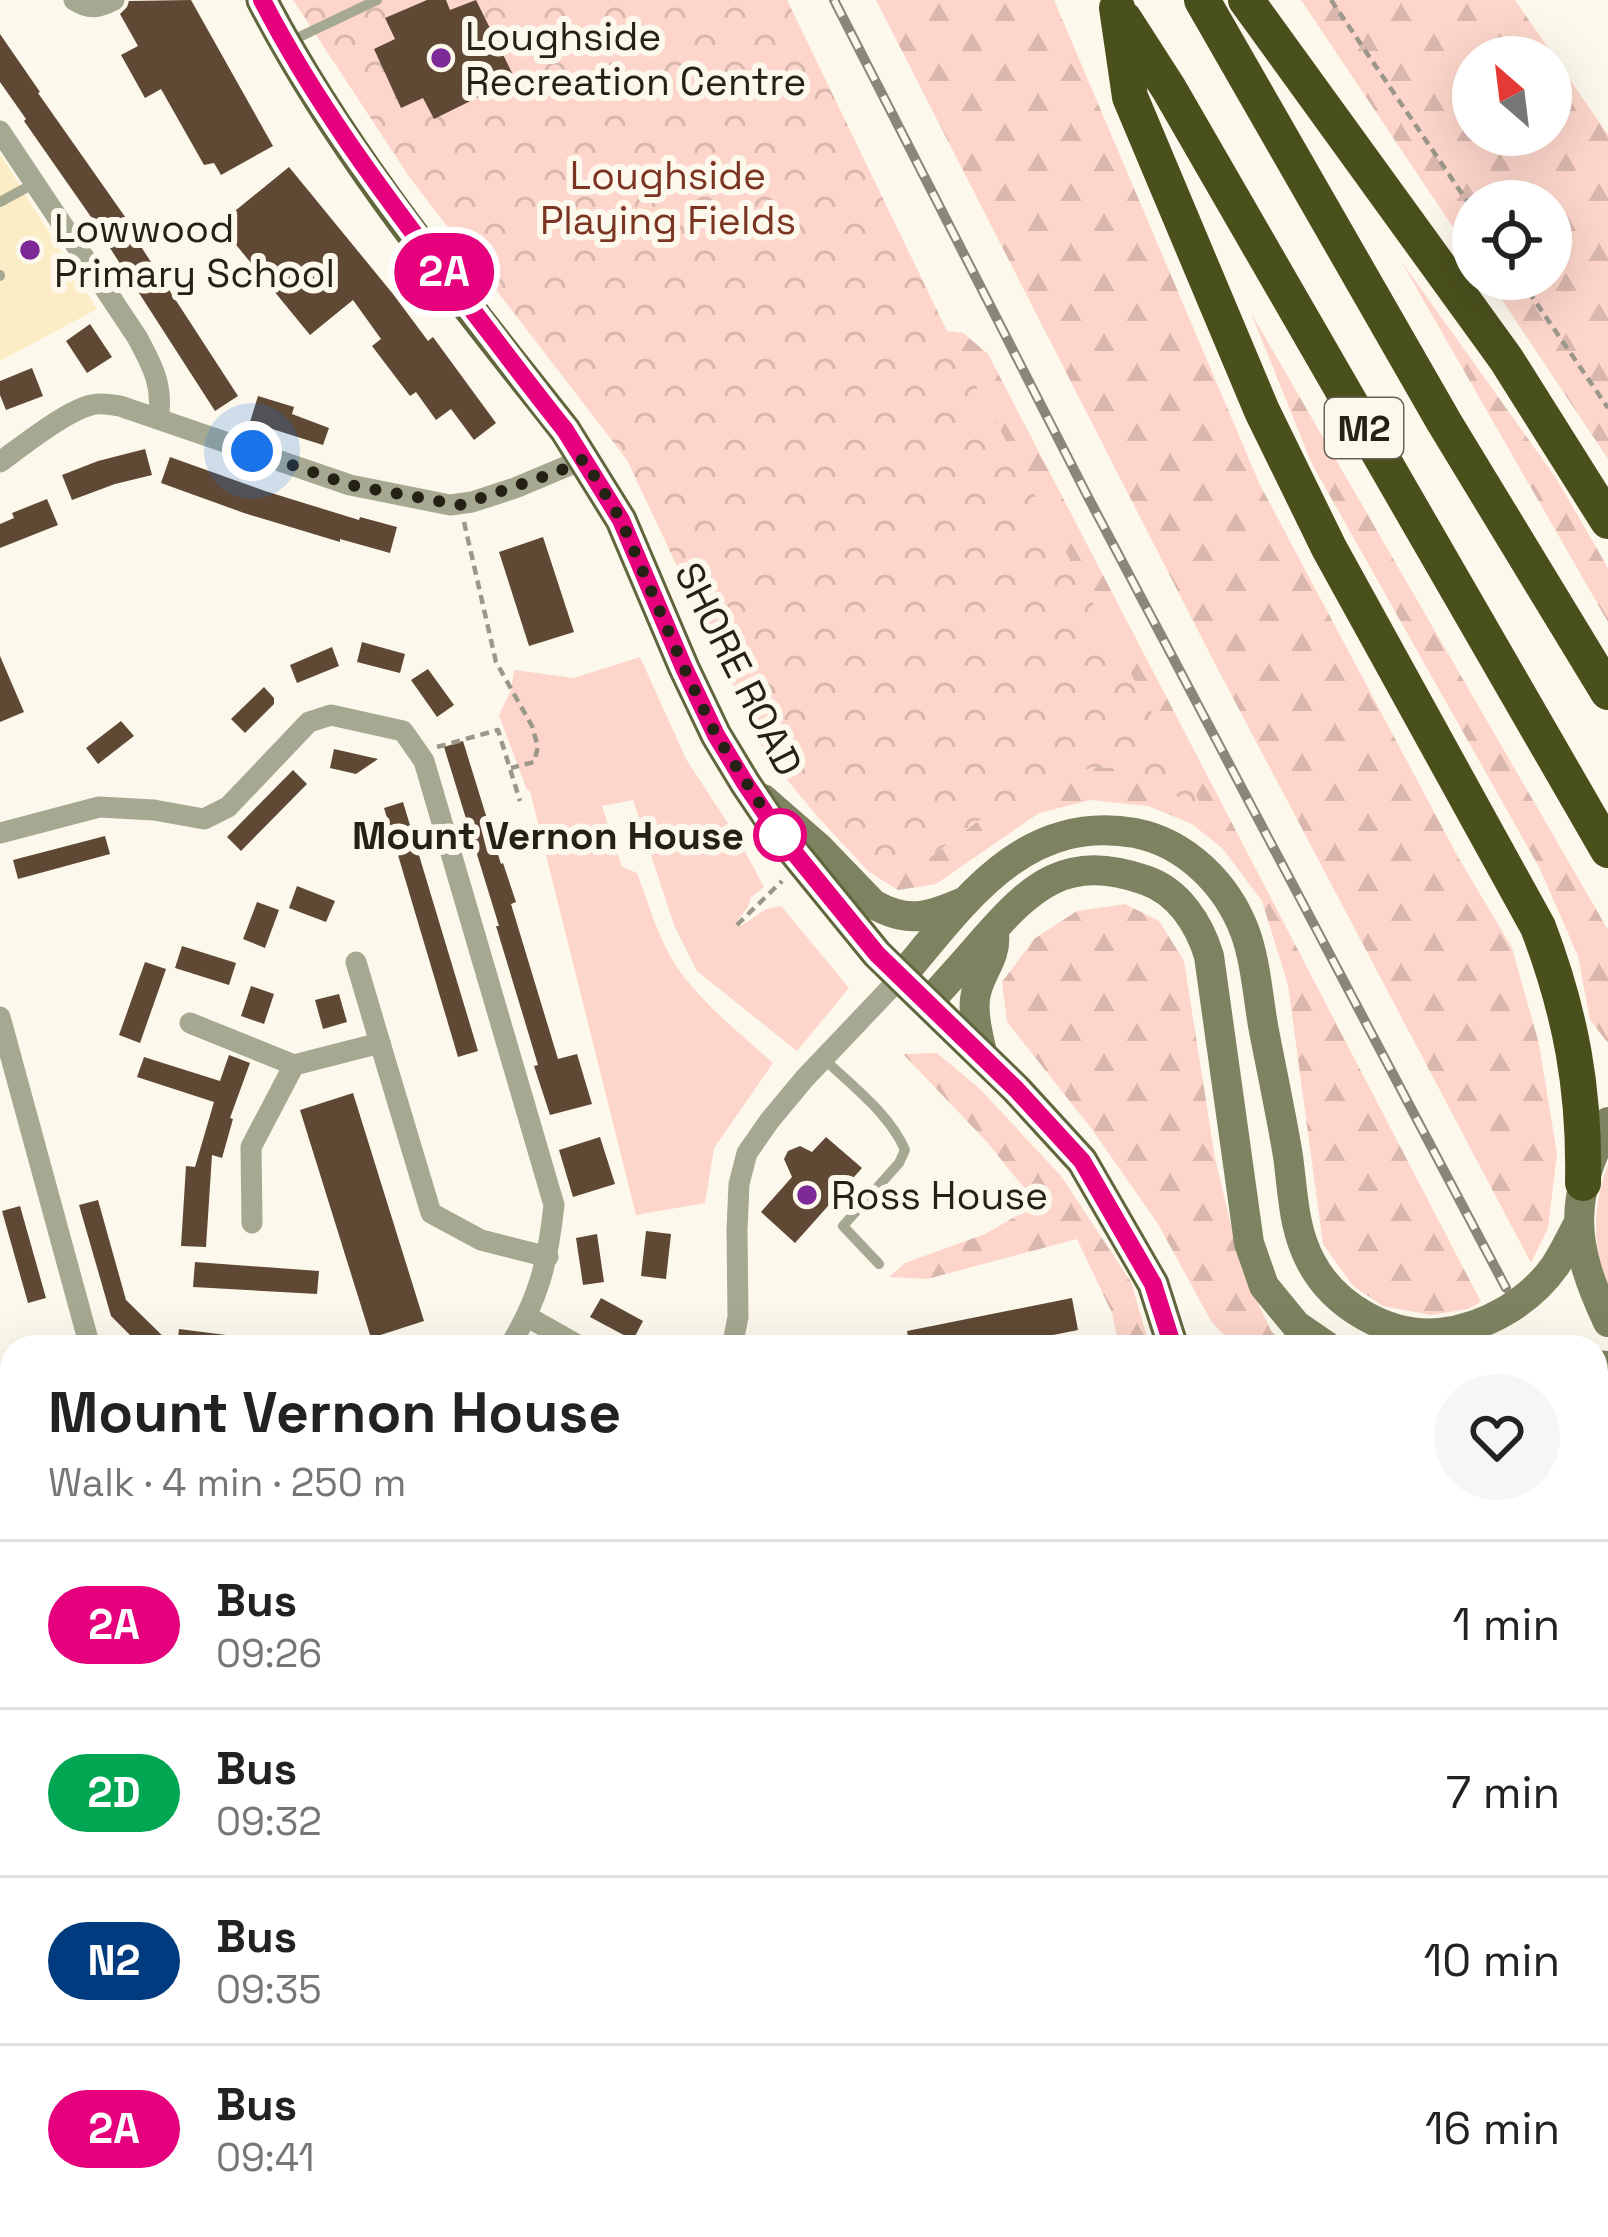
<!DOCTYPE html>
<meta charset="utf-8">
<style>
body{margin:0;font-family:"Space Grotesk",sans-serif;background:#f6f6f6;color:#222;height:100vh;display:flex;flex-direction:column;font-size:45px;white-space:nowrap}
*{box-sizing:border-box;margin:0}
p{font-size:39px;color:#767676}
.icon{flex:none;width:66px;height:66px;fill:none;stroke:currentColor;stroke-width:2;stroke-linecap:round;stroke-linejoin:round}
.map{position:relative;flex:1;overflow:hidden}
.drawer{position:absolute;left:0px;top:1335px;width:1608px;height:903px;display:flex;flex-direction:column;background:#fff;border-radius:36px 36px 0 0;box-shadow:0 12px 48px #0002}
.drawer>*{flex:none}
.badge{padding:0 24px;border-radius:39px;font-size:42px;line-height:78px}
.needle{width:78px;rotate:332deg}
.controls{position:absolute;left:1452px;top:36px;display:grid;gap:24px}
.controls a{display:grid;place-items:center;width:120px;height:120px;border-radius:50%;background:#fff;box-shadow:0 12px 48px #0002;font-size:60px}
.you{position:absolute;width:60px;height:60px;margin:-30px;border:9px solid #fff;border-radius:50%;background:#1a73e8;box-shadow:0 0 0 18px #1a73e833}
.map>.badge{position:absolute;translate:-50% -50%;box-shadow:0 0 0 6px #fff}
.round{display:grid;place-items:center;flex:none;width:126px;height:126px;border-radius:63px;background:#f6f6f6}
.summary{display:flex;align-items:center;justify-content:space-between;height:204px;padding:0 48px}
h1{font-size:57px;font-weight:600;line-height:90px}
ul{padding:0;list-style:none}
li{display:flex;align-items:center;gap:36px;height:168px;padding:0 48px;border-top:3px solid #e0e0e0}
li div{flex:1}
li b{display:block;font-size:45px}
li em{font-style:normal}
li .badge{min-width:132px;font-weight:700;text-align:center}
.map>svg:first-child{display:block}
.built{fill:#fdedc6}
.green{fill:#fdd5ca}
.forest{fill:url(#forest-firs);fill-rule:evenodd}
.park{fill:url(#park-crowns)}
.building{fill:#5f4935}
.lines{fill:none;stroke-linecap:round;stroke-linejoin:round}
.path{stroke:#9c978b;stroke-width:4.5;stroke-dasharray:9 6;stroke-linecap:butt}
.lane{stroke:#a5a991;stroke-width:10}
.street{stroke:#a5a991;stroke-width:21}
.secondary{stroke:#7d8360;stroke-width:30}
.primary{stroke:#61673c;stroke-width:33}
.highway{stroke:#4a501c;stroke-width:36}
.rail-casing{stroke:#8b867a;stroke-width:10}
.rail{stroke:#fdf8ec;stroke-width:6;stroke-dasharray:18;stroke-linecap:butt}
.line-casing{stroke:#fff;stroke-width:27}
.line{stroke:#e6007e;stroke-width:18}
.walk{stroke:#262115;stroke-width:12;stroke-dasharray:0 21.6}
.poi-dot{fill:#7e2998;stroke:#fdf8ec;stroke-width:4.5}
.stop-dot{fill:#fff;stroke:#e6007e;stroke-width:6}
.labels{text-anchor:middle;stroke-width:12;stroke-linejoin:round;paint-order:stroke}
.shield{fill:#fdf8ec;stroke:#666256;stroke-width:3}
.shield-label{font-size:36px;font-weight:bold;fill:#262115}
.poi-label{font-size:39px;fill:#262115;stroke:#fdf8ec;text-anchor:start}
.park-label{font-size:39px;fill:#7b3421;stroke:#fdf8ec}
.street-label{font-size:39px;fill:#262115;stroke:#fdf8ec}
.stop-label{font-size:39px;font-weight:bold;fill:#262115;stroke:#fdf8ec;text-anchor:end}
</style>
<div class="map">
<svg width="1608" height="2237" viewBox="0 0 1608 2237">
<defs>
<pattern id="forest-firs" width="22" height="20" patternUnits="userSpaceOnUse" patternTransform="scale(3)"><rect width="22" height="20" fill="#fdd5ca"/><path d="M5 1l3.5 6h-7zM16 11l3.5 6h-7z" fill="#d9b7ad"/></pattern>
<pattern id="park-crowns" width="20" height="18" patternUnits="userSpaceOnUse" patternTransform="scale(3)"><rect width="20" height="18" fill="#fdd5ca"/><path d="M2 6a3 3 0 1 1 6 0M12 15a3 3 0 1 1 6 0" fill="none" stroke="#d9b7ad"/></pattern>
</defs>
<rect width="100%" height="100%" fill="#fdf8ec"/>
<g class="built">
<polygon points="0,154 97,309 0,361"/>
<polygon points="1608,1814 1608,2190 1596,2198 1596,1821"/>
<polygon points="1410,2226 1554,2226 1538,2237 1417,2237"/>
</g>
<g class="green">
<path d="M640 657 686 759 740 842 764 887 751 897 748 907 737 921 741 926 766 909 781 906 849 988 797 1051 697 971 674 925 633 800 602 806 622 867 637 873C650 908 661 947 684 977 709 1009 743 1036 773 1063L714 1148 705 1203 636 1215 530 791 527 790 499 715 511 690 514 670 574 678Z"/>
<path d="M1608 1164V1286C1591 1247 1593 1204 1608 1164Z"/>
</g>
<g class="forest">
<polygon points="876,0 1054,0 1260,485 1458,857 1512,948 1539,1044 1557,1154 1548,1228 1531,1263 1213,660"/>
<path d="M1301 0H1515L1608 135V459L1488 279H1551V201H1473V257ZM1473 57H1551V135H1473Z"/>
<polygon points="1401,261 1556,478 1608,568 1608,622"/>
<polygon points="1251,313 1608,930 1608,1043 1590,1020 1578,956 1539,867 1312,464"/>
<polygon points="947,331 963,333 988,354 1481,1302 1468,1309 1431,1315 1383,1306 1353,1286 1323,1244 1288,985 1262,901 1223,849 1192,824 1148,806 1090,800 1039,813 936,884 898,890 869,872 894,876 933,855 978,821 1052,782 1093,767 1128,768 1203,809"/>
<polygon points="1125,904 1159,921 1184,961 1215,1158 1241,1267 1271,1331 1288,1347 1235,1347 1211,1321 1158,1224 1091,1128 1007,1022 1002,982 1034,939 1077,911"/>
<polygon points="937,1053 979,1088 1061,1176 1131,1282 1150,1347 1119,1347 1112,1313 1077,1239 927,1279 889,1277 905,1263 985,1234 1037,1204 987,1142 903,1054"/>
<polygon points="910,2226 969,2226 970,2237 912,2237"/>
</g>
<polygon class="park" points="293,0 787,0 947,331 1205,812 1128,768 1093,767 1052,782 978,821 933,855 893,876 869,872 817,816 765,753 627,460 410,178"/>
<g class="building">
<polygon points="191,0 273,146 221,175 214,163 204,165 161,89 145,98 121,55 138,46 120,14 127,7 129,1"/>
<polygon points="427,0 446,0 450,10 476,0 515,79 434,119 423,98 401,108 374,49 395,39 385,18"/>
<polygon points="0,34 40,92 38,93 128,221 125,222 238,396 215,411 110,248 112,247 24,121 26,119 0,82"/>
<polygon points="289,167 393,294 428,341 433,337 496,423 474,440 451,409 436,420 416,392 410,396 372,346 381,339 353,300 310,335 219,224"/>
<polygon points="90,324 112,357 87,373 66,341"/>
<polygon points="32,368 43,396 6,410 0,395 0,381"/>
<polygon points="258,396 294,407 292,414 329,428 323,445 250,422"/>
<polygon points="145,449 152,475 115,484 72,500 62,475 98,461"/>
<polygon points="170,457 265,491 359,520 360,517 397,527 390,553 340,539 340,542 244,513 161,483"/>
<polygon points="47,499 58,525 0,548 0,524 14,518 12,513"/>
<polygon points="543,537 574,632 529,646 499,552"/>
<polygon points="362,642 405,654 400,673 357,662"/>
<polygon points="332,647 339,666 297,683 290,665"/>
<polygon points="0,656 24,712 0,722"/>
<polygon points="428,669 454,705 437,717 411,680"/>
<polygon points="264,687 274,698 274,704 245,733 231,719"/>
<polygon points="121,721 134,736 98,764 86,748"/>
<polygon points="463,741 501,864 503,863 516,902 511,904 558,1059 577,1054 592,1104 550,1115 534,1066 538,1065 496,926 499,926 444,747"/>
<polygon points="334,749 378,759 356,774 330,768"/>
<polygon points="293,770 307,784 241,851 227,837"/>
<polygon points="403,802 478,1051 458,1057 384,808"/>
<polygon points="105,836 110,854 18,879 13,860"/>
<polygon points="297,886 335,901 326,922 289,908"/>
<polygon points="257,902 279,910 265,948 243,939"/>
<polygon points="182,946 236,963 229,985 175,968"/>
<polygon points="145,962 166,969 140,1043 119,1035"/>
<polygon points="251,986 274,994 264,1024 241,1016"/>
<polygon points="339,994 347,1022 323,1029 315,1000"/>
<polygon points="229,1055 250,1063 230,1118 233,1119 222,1158 212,1155 206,1247 181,1246 186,1166 195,1167 214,1102 137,1077 144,1057 220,1081"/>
<polygon points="353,1093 424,1321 371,1338 300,1110"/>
<polygon points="600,1137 615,1184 573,1197 559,1150"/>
<polygon points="826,1137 862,1168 795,1243 761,1212 792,1177 784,1159 788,1151 800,1146 812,1152"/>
<polygon points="98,1200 126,1300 174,1347 142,1347 111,1316 79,1205"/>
<polygon points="20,1206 46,1298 28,1303 2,1211"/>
<polygon points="646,1231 671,1234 666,1279 641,1276"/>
<polygon points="597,1234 604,1282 583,1285 576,1238"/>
<polygon points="195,1262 319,1271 317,1294 193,1287"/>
<polygon points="601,1298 643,1321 633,1340 590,1317"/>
<polygon points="1072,1298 1078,1330 993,1347 910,1347 907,1331"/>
<polygon points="179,1329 234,1336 233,1347 177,1347"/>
</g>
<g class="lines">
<g class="path">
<polyline points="1331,0 1473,210"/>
<polyline points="1520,279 1608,408"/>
<polyline points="464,522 496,662 532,726 538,747 534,762 511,768"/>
<polyline points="437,747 498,730 520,801"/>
<polyline points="737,925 782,881"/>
</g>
<g class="lane">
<polyline points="293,40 377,0"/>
<polyline points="0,202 33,184"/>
<polyline points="0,275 0,276"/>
<path d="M823 1058C851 1085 890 1114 905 1150L899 1163 843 1226 879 1264"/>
<polyline points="1596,1487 1608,1488"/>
<polyline points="1596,2068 1608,2057"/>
<polyline points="1596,2164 1608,2155"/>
<polyline points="1443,2237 1466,2226"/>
</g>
<g class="street">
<path d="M74 0C89 10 98 8 114 0"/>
<path d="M0 131 137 337C152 365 164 386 158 419"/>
<path d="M0 462C22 446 66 411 91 405 101 402 110 405 120 406L350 485 450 505 472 502 515 488 584 459"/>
<path d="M0 833 99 807 154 810 204 819 228 807 309 722 331 715 403 731 424 761 554 1205C548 1261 539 1299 509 1347"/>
<polyline points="0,1017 90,1347"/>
<polyline points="190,1023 294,1065"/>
<polyline points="380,1043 431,1213 481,1240 548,1257"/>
<polyline points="252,1223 251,1147 294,1065 380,1043 356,962"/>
<polyline points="528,1317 581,1347"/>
<polyline points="732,1347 738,1317 737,1230 739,1184 747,1153 770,1120 805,1078 901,977"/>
<polyline points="0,1402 12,1398"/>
<polyline points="0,1694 12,1694"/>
<polyline points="0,2012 12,1992"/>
<polyline points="0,2085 12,2095"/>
<polyline points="686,2226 694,2237"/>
<polyline points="1068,2226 1074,2237"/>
<polyline points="475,2237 492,2226"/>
</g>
<g class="secondary">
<path d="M763 799 818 847 873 904C907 923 926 918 961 903"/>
<path d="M901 977C964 902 1024 813 1135 833 1186 843 1227 884 1245 932 1256 962 1258 999 1264 1031 1272 1072 1281 1114 1288 1156 1293 1192 1293 1229 1311 1262 1334 1306 1389 1338 1440 1333 1484 1328 1529 1303 1555 1266 1563 1254 1570 1239 1577 1226"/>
<path d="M927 1004C946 983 965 962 983 941 1032 885 1067 853 1145 880 1178 891 1199 923 1209 956L1249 1243 1264 1286 1296 1325 1328 1347"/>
<path d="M983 1057C979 1038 973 1018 975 999 977 976 997 958 994 935"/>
<path d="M1608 1122C1568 1200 1571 1244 1608 1322"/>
<polyline points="1596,1365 1608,1366"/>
<polyline points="102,2237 109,2226"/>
</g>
<g class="primary">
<path d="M262 0C341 153 458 294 565 430L621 520 684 668 716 735 745 783 780 835 877 954 1016 1089 1082 1161 1153 1284 1173 1347"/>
<polyline points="1367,2226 1375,2237"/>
</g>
<g class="highway">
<polyline points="1202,0 1444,422 1608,692"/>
<polyline points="1246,0 1506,359 1608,521"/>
<path d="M1117 8 1130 97 1262 411 1329 548 1538 927C1571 1014 1585 1090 1583 1183"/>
<polyline points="1124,19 1169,89 1608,850"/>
</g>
<g class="rail-casing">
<g id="rail">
<polyline points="834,0 1088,497 1506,1288"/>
<polyline points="1596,1432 1608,1454"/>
<polyline points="1596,1457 1608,1480"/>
</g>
</g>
<use href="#rail" class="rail"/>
</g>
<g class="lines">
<g class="line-casing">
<path id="line" d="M262 0C313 99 379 188 446 276 486 327 524 379 565 430L621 520 684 668 716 735 745 783 780 835 877 954 1016 1089 1082 1161 1153 1284 1173 1347"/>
</g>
<use href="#line" class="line"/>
<polyline class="walk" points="252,451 350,485 460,505 557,472 584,459 621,520 684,668 716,735 780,835"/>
</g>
<g class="poi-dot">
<circle cx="441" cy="58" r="12"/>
<circle cx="30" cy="250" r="12"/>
<circle cx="807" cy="1195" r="12"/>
</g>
<circle class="stop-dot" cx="780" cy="835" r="24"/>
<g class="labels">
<rect class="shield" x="1325" y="398" width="78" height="60" rx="9"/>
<g class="shield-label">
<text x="1364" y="441">M2</text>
</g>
<g class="poi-label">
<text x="465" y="50">Loughside<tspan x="465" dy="45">Recreation Centre</tspan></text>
<text x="54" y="242">Lowwood<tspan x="54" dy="45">Primary School</tspan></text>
<text x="831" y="1209">Ross House</text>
</g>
<g class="park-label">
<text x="668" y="189">Loughside<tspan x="668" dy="45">Playing Fields</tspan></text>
</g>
<g class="street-label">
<text transform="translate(739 669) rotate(63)" y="14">SHORE ROAD</text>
</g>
<g class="stop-label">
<text x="744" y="849">Mount Vernon House</text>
</g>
</g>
</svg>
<div class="controls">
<a><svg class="needle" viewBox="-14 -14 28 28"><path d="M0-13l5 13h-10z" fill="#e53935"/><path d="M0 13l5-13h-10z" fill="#767676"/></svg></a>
<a><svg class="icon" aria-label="locate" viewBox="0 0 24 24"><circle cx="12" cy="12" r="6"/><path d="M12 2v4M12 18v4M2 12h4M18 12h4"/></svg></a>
</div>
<div class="you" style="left:252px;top:451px"></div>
<b class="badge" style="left:444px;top:272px;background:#e6007e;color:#fff">2A</b>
<section class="drawer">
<div class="summary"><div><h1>Mount Vernon House</h1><p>Walk · 4 min · 250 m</p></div><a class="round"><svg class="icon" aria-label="heart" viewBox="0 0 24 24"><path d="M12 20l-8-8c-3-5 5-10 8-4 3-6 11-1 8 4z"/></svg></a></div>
<ul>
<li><span class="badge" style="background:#e6007e;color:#fff">2A</span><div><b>Bus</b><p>09:26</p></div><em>1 min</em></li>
<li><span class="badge" style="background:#00a651;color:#fff">2D</span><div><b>Bus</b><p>09:32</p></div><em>7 min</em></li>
<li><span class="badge" style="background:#003b80;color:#fff">N2</span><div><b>Bus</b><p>09:35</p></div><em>10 min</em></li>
<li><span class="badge" style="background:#e6007e;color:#fff">2A</span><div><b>Bus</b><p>09:41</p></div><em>16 min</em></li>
</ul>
</section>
</div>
